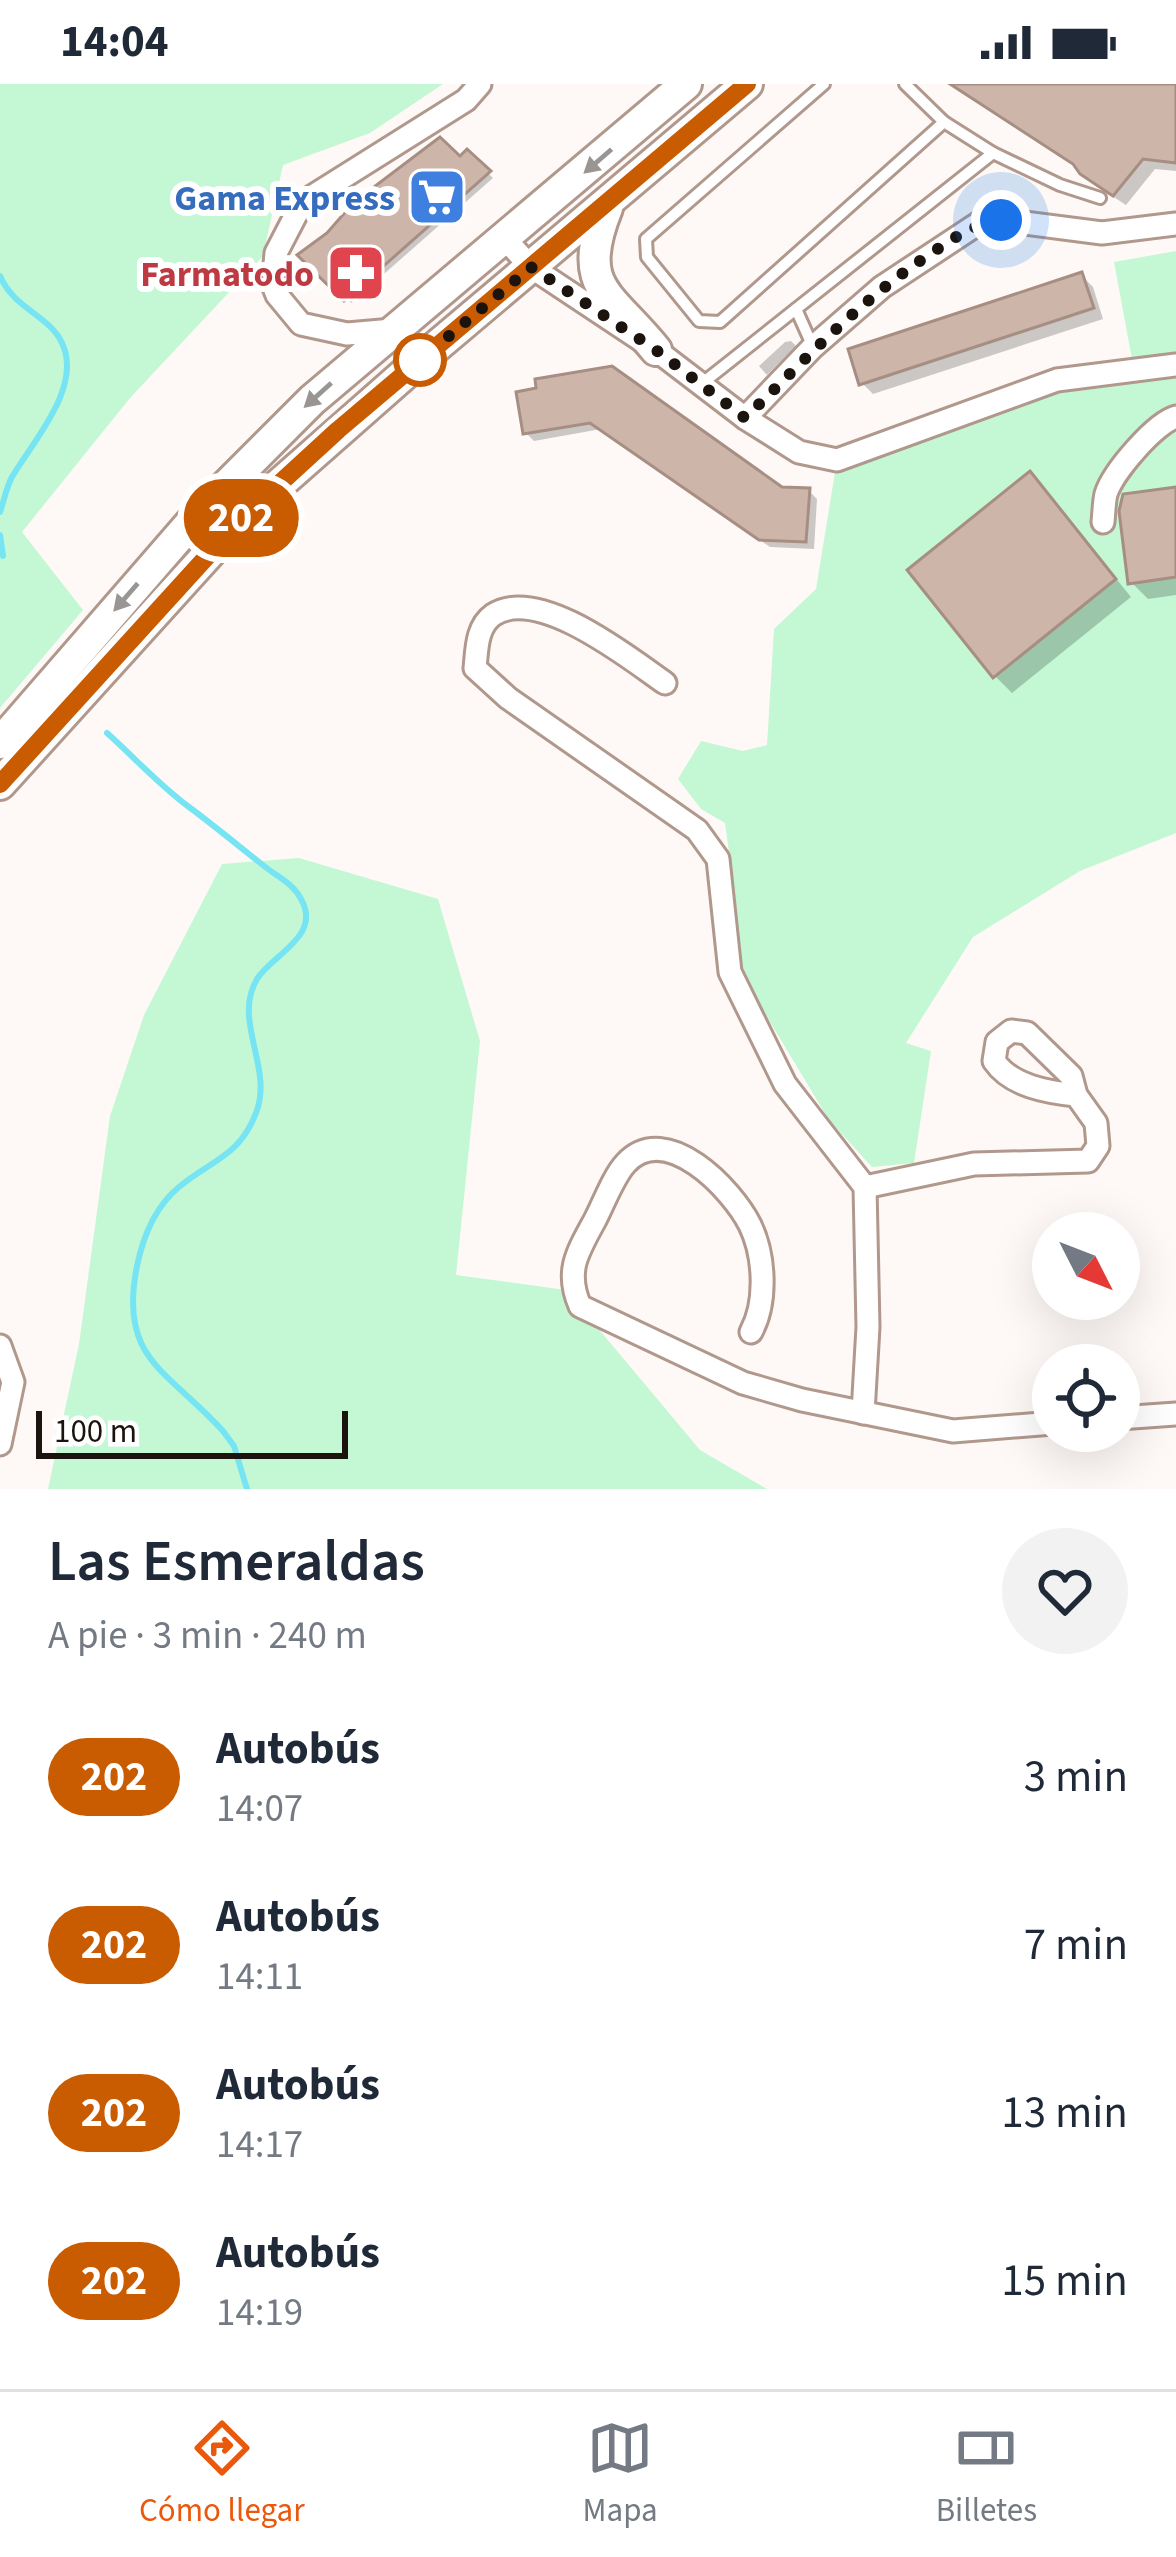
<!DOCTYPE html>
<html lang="es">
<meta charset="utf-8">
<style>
body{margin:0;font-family:"Source Sans 3",sans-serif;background:#f2f2f3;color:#1f2937;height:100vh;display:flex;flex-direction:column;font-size:45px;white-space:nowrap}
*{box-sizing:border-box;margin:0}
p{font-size:39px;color:#747a83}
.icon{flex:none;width:66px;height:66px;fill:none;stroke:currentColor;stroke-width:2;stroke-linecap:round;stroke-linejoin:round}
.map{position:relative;height:1405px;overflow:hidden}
.details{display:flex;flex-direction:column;background:#fff;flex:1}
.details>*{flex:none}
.badge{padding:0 24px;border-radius:39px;font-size:42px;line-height:78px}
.needle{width:78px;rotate:132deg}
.buttons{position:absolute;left:1032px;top:1128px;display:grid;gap:24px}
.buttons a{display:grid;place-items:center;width:108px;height:108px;border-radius:50%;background:#fff;box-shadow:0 12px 48px #0002;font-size:60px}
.scale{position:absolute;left:36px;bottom:30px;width:312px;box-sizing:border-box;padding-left:12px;border:6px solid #1b130e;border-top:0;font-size:33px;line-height:42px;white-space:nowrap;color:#1b130e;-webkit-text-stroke:9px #fff;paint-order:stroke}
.you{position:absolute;width:60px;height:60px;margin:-30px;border:9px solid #fff;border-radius:50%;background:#1a73e8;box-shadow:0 0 0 18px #1a73e833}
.map>.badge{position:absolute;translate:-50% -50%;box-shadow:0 0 0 6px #fff}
.round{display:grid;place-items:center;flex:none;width:126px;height:126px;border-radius:63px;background:#f2f2f3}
.summary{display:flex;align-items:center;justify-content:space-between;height:204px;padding:0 48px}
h1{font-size:57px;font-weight:600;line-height:90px}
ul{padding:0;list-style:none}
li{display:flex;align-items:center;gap:36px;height:168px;padding:0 48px}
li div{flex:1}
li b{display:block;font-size:45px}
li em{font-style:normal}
li .badge{min-width:132px;font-weight:700;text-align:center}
.status{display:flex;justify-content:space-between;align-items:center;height:84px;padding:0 60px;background:#fff;direction:ltr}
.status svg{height:33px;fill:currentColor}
.tabs{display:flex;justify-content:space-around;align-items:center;height:168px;border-top:3px solid #e0e1e3;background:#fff;font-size:33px;color:#747a83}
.tabs a{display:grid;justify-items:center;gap:6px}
.tabs .active{color:#ea580c}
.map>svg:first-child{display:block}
.green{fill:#c4f8d4}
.shadow{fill:#0003}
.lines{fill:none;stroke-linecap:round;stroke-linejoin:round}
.stream{stroke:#76e4f3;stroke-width:6}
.building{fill:#ceb5a9;stroke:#a68e83;stroke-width:3}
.service-casing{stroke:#b1988d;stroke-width:16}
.minor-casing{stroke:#b1988d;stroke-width:27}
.secondary-casing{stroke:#b1988d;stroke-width:36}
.service{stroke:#fff;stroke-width:10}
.minor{stroke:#fff;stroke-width:21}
.secondary{stroke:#fff;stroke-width:30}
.oneway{fill:#989593}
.line-casing{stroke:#fff;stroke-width:27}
.line{stroke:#c95b00;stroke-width:18}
.walk{stroke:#1b130e;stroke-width:12;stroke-dasharray:0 21.6}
.stop-dot{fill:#fff;stroke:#c95b00;stroke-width:6}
.labels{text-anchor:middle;stroke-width:12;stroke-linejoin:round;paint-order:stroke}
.shop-label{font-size:36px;font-weight:bold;fill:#366cbe;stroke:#fff;text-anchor:end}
.health-label{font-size:36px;font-weight:bold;fill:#be3a42;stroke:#fff;text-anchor:end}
</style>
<div class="status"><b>14:04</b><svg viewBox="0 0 49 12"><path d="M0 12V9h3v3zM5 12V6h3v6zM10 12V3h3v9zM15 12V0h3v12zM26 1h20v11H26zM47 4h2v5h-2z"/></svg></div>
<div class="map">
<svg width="1176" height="1405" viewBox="0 0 1176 1405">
<rect width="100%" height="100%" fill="#fef9f6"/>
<g class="green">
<polygon points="0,0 443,0 370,49 283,81 263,172 130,314 22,448 83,526 0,624"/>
<polygon points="1176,167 1176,749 1080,787 973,853 906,959 931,967 914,1079 872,1083 829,1036 737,883 737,828 725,739 701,725 678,695 701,657 743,667 767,661 774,545 816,505 837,376 954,333 1134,286 1114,178"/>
<polygon points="299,774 438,815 480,957 456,1191 566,1206 700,1366 767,1405 48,1405 79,1260 110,1032 144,931 222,780"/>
</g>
<g class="shadow">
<polygon points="948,0 1176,0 1176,87 1155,85 1126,121 1095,101 1081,86"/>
<polygon points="467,69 493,94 351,219 302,172"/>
<polygon points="1082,192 1093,203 1103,235 873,310 862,299"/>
<polygon points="791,257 796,262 767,291 759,282 785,258"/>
<polygon points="519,310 781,406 809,407 817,415 814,465 770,463 601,345 534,357 526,349"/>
<polygon points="1176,406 1176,511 1148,515 1131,498"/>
<polygon points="1046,408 1131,513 1012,609 995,592"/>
</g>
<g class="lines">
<g class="stream">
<path d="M0 192C14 225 49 231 62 259 83 303 33 357 12 393 6 404 4 417 0 428"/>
<polyline points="0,451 3,472"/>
<path d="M107 649C134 673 159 701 189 723 216 743 241 764 268 785 280 794 294 801 301 815 322 852 273 870 257 895 232 937 274 984 256 1029 239 1073 211 1076 179 1103 156 1122 143 1153 137 1182 118 1276 168 1286 223 1347L234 1362 247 1405"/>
</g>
</g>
<g class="building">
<polygon points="950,0 1176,0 1176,79 1143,75 1113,112 1080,90 1073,80"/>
<polygon points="440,53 460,72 467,65 491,87 344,217 297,171 327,149 354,118"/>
<polygon points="1082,188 1094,224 859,301 848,265"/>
<polygon points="612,282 782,403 810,404 806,458 759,456 590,339 523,350 516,308 536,304 535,295"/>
<polygon points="1030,387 1116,495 993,594 907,486"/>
<polygon points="1176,403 1176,493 1128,500 1119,427 1123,410"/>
</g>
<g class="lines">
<g class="service-casing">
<g id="service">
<polyline points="824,0 646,155 647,173 699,237 720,238 944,38"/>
<polyline points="905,0 944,38 993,69"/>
<polyline points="813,263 796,225 993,69 1060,101 1100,114"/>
<polyline points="700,301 796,225"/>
</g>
</g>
<g class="minor-casing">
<g id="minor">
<polyline points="505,155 531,183 656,266 745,334 799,368 837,376 1057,296 1176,281"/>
<polyline points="393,246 347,250 301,240 277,211 273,201 276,169 302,119 466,16 480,0"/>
<polyline points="745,334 813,263 882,203 979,139 1001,136 1102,149 1176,140"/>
<path d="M1103 438C1104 429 1104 418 1106 410 1113 388 1155 339 1176 333"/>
<path d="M665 599C629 574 538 501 493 531 476 543 477 567 475 584L508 614 697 746 718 775 730 888 785 1000 865 1103 868 1243 863 1329"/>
<path d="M865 1103 974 1080 1088 1077 1098 1062 1096 1039 1076 1011 1071 992 1027 949 1011 947 997 958 994 977C1011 1002 1047 1008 1076 1011"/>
<path d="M751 1248C767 1219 765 1172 750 1141 732 1105 666 1036 626 1079 613 1093 604 1119 595 1136 577 1169 565 1187 580 1222L743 1299 802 1316 953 1347 1053 1339"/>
<polyline points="0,1262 13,1298 0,1360"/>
<polyline points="1119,1334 1176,1330"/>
</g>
</g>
<g class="secondary-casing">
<g id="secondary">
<path d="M607 124C575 204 609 208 656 266"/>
<polyline points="0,659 203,425 312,316 686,0"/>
<polyline points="0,700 241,434 418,278 747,0"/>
</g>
</g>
<use href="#service" class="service"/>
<use href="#minor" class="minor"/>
<use href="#secondary" class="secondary"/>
</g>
<defs><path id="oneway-solid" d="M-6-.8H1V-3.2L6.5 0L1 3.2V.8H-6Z" transform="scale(3)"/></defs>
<g class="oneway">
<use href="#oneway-solid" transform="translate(598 77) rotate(139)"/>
<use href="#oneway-solid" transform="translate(318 311) rotate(138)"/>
<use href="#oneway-solid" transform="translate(126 513) rotate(131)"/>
</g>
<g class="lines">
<g class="line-casing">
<polyline id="line" points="0,700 242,434 338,346 747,0"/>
</g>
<use href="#line" class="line"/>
<path class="walk" d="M420 276 418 278 531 183 656 266 745 334C806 275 855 221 927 172 951 156 972 140 1001 136"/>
</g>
<defs>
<g id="supermarket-square" transform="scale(3)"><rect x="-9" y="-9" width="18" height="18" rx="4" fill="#3f7fe0" stroke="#fff"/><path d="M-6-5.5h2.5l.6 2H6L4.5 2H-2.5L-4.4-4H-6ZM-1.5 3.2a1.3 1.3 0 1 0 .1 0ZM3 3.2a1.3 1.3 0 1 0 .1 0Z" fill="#fff"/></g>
<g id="pharmacy-square" transform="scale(3)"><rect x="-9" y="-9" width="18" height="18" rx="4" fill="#e0444e" stroke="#fff"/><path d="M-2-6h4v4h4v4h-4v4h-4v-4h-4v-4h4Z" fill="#fff"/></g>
</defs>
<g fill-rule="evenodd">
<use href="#supermarket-square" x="437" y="113"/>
<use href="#pharmacy-square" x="356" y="189"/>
</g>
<circle class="stop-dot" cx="420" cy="276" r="24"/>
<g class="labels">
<g class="shop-label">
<text x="395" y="126">Gama Express</text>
</g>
<g class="health-label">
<text x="314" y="202">Farmatodo</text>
</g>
</g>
</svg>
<div class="buttons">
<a><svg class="needle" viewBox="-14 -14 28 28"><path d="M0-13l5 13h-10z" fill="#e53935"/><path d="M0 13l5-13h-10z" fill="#747a83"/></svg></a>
<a><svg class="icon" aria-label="locate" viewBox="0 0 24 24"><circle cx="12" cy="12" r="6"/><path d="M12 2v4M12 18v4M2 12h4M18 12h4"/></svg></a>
</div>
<div class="scale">100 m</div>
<div class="you" style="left:1001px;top:136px"></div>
<b class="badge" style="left:241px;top:434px;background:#c95b00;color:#fff">202</b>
</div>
<section class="details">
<div class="summary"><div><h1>Las Esmeraldas</h1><p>A pie · 3 min · 240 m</p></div><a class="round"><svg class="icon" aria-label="heart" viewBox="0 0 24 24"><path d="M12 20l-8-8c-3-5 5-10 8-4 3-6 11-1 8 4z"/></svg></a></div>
<ul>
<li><span class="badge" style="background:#c95b00;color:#fff">202</span><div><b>Autobús</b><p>14:07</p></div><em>3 min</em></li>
<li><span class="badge" style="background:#c95b00;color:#fff">202</span><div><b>Autobús</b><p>14:11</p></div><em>7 min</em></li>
<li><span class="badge" style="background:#c95b00;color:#fff">202</span><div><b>Autobús</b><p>14:17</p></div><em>13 min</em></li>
<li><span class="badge" style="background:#c95b00;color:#fff">202</span><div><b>Autobús</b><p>14:19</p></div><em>15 min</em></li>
</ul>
</section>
<nav class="tabs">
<a class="active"><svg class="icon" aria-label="directions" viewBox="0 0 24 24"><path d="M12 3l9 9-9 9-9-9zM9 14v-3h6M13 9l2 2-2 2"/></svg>Cómo llegar</a>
<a><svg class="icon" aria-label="map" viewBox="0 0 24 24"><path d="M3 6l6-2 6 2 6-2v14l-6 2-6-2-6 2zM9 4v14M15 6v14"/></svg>Mapa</a>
<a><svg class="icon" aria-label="tickets" viewBox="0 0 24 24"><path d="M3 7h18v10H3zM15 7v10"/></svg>Billetes</a>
</nav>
